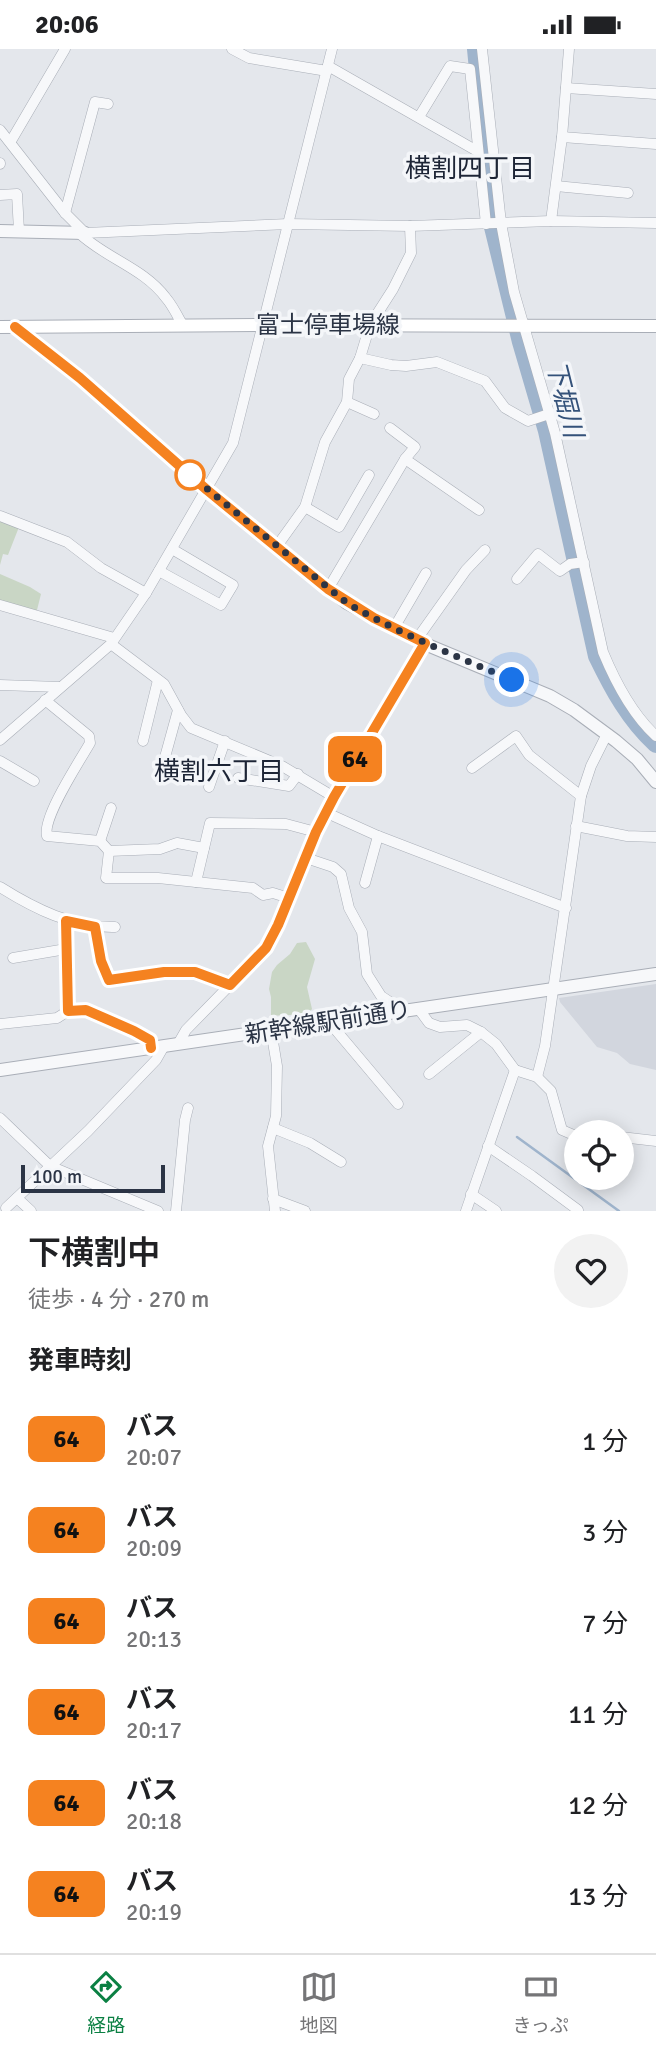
<!DOCTYPE html>
<html lang="ja">
<meta charset="utf-8">
<style>
body{margin:0;font-family:Signika,"Noto Sans JP",sans-serif;background:#f2f2f2;color:#202124;height:100vh;display:flex;flex-direction:column;font-size:26px;white-space:nowrap}
*{box-sizing:border-box;margin:0}
p{font-size:23px;color:#757577}
.icon{flex:none;width:38px;height:38px;fill:none;stroke:currentColor;stroke-width:2;stroke-linecap:round;stroke-linejoin:round}
.map{position:relative;height:1162px;overflow:hidden}
.sheet{display:flex;flex-direction:column;background:#fff;flex:1}
.sheet>*{flex:none}
.badge{padding:0 14px;border-radius:10px;font-size:24px;line-height:46px}
.controls{position:absolute;left:564px;top:1071px;display:grid;gap:14px}
.controls a{display:grid;place-items:center;width:70px;height:70px;border-radius:50%;background:#fff;box-shadow:0 4px 18px #0003;font-size:35px}
.scale{position:absolute;left:21px;bottom:18px;width:144px;box-sizing:border-box;padding-left:7px;border:4px solid #2b3445;border-top:0;font-size:19px;line-height:24px;white-space:nowrap;color:#2b3445;-webkit-text-stroke:5px #f4f6f9;paint-order:stroke}
.you{position:absolute;width:35px;height:35px;margin:-18px;border:5px solid #fff;border-radius:50%;background:#1a73e8;box-shadow:0 0 0 10px #1a73e833}
.map>.badge{position:absolute;translate:-50% -50%;box-shadow:0 0 0 4px #fff}
h2{padding:0 28px;font-size:26px;line-height:63px}
.round{display:grid;place-items:center;flex:none;width:74px;height:74px;border-radius:37px;background:#f2f2f2}
.summary{display:flex;align-items:center;justify-content:space-between;height:119px;padding:0 28px}
h1{font-size:33px;font-weight:600;line-height:52px}
ul{padding:0;list-style:none}
li{display:flex;align-items:center;gap:21px;height:91px;padding:0 28px}
li div{flex:1}
li b{display:block;font-size:26px}
li em{font-style:normal}
li .badge{min-width:77px;font-weight:700;text-align:center}
.status{display:flex;justify-content:space-between;align-items:center;height:49px;padding:0 35px;background:#fff;direction:ltr}
.status svg{height:19px;fill:currentColor}
.tab-bar{display:flex;justify-content:space-around;align-items:center;height:98px;border-top:2px solid #e0e0e0;background:#fff;font-size:19px;color:#757577}
.tab-bar a{display:grid;justify-items:center;gap:4px}
.tab-bar .current{color:#0b8043}
.map>svg:first-child{display:block}
.built{fill:#d2d6de}
.green{fill:#c9d6c5}
.lines{fill:none;stroke-linecap:round;stroke-linejoin:round}
.stream{stroke:#9fb4cc;stroke-width:2.5}
.river{stroke:#9fb4cc;stroke-width:18}
.minor-casing{stroke:#a9aeb7;stroke-width:11}
.tertiary-casing{stroke:#a9aeb7;stroke-width:14}
.secondary-casing{stroke:#a9aeb7;stroke-width:14}
.minor{stroke:#f7f8fa;stroke-width:10}
.tertiary{stroke:#f7f8fa;stroke-width:12}
.secondary{stroke:#fff;stroke-width:12}
.line-casing{stroke:#fff;stroke-width:16}
.line{stroke:#f58220;stroke-width:10}
.walk{stroke:#2b3445;stroke-width:7;stroke-dasharray:0 12.6}
.stop-dot{fill:#fff;stroke:#f58220;stroke-width:3.5}
.labels{text-anchor:middle;stroke-width:7;stroke-linejoin:round;paint-order:stroke}
.street-label{font-size:24px;fill:#2b3445;stroke:#f4f6f9}
.neighbourhood-label{font-size:26px;fill:#1d2536;stroke:#f4f6f9}
.water-label{font-size:26px;font-style:italic;fill:#34527a;stroke:#f4f6f9}
</style>
<div class="status"><b>20:06</b><svg viewBox="0 0 49 12"><path d="M0 12V9h3v3zM5 12V6h3v6zM10 12V3h3v9zM15 12V0h3v12zM26 1h20v11H26zM47 4h2v5h-2z"/></svg></div>
<div class="map">
<svg width="656" height="1162" viewBox="0 0 656 1162">
<rect width="100%" height="100%" fill="#e4e7ec"/>
<polygon class="built" points="656,935 656,1021 630,1015 617,1004 597,998 560,953 559,949"/>
<g class="green">
<polygon points="0,471 19,478 8,506 3,505 0,516"/>
<polygon points="0,525 30,538 41,545 36,565 0,556"/>
<path d="M306 893 315 910 307 938 312 960 306 968C294 963 283 968 271 966V948L269 940 272 923 277 916 290 905 297 894Z"/>
</g>
<g class="lines">
<polyline class="stream" points="517,1088 619,1162"/>
<path class="river" d="M476 0 493 178 521 293 547 382 597 607C613 640 629 670 656 695"/>
<g class="minor-casing">
<g id="minor">
<polyline points="232,0 249,9 327,22"/>
<path d="M482 0 501 174 514 243 555 384 603 603C615 632 632 665 656 687"/>
<polyline points="328,17 477,102"/>
<polyline points="566,39 656,45"/>
<polyline points="419,68 450,17 470,20 486,175"/>
<polyline points="0,81 65,164 85,184 288,175 410,177 551,172 656,174"/>
<polyline points="562,88 656,95"/>
<polyline points="11,92 65,0"/>
<polyline points="0,115 0,114"/>
<polyline points="556,137 628,144"/>
<polyline points="0,146 17,145 19,182"/>
<polyline points="65,164 95,53 108,55"/>
<polyline points="551,172 562,88 569,0"/>
<path d="M79 184C105 209 144 219 166 249 173 257 178 268 183 277"/>
<polyline points="360,309 391,316 406,317 437,313 485,332 505,359 528,372 549,365"/>
<polyline points="347,353 374,365"/>
<polyline points="405,410 479,461"/>
<polyline points="305,458 339,478 369,426"/>
<polyline points="0,467 67,493 101,519 146,544"/>
<polyline points="277,497 305,458 325,393 347,353 349,330 360,309 370,276 393,240 411,204 410,177"/>
<polyline points="159,522 221,556 233,536 172,500"/>
<polyline points="517,530 538,505 560,522 570,515 584,513"/>
<polyline points="328,540 405,410 415,398 390,379"/>
<polyline points="0,556 114,589"/>
<polyline points="394,579 426,524"/>
<polyline points="417,590 466,521 485,501"/>
<polyline points="111,595 164,635 181,666 191,679 282,717 334,748"/>
<polyline points="0,636 60,638"/>
<path d="M45 651 89 687 90 694C79 713 42 769 47 787L100 792 109 802 160 800 177 794 204 799"/>
<polyline points="0,691 111,595 146,544 233,394 332,0"/>
<polyline points="143,692 158,631"/>
<polyline points="0,712 34,732"/>
<polyline points="162,719 178,661"/>
<polyline points="472,719 516,687 529,706 581,747"/>
<polyline points="238,729 289,737 298,725"/>
<polyline points="209,738 225,692"/>
<polyline points="327,764 378,787 566,859"/>
<polyline points="576,777 627,787 656,788"/>
<polyline points="100,792 111,759"/>
<polyline points="109,802 106,829 158,829 253,839 263,846 273,844 289,849"/>
<polyline points="306,809 333,818 341,825 349,859 362,883 367,925 381,947 390,953 396,963"/>
<polyline points="196,833 210,774 286,775 316,783"/>
<polyline points="365,834 378,787"/>
<path d="M0 838C35 860 73 879 115 878"/>
<polyline points="66,872 68,962"/>
<polyline points="95,878 101,912 109,931 164,923 195,923 230,936"/>
<polyline points="13,909 66,900"/>
<polyline points="418,959 429,974 440,978 467,976 481,983 496,995 515,1021 537,1028 551,1042 562,1081 576,1087"/>
<polyline points="329,973 398,1055"/>
<polyline points="0,975 57,969 68,962 87,961 134,982 150,991 151,999"/>
<polyline points="271,981 277,1017 276,1067 268,1097 275,1162"/>
<polyline points="178,995 186,981 266,899 278,876 316,783 334,748 365,694 425,595"/>
<polyline points="429,1025 481,983"/>
<polyline points="537,1028 545,997 581,747 591,717 607,685"/>
<polyline points="0,1069 50,1117 158,1162"/>
<polyline points="273,1079 310,1094 341,1113"/>
<polyline points="621,1088 656,1092"/>
<polyline points="488,1097 532,1127 578,1161"/>
<polyline points="471,1145 496,1162"/>
<polyline points="17,1149 31,1162"/>
<polyline points="273,1150 305,1162"/>
<polyline points="6,1159 88,1082 156,1011 164,997"/>
<polyline points="176,1162 185,1071 188,1059"/>
<polyline points="466,1162 515,1021"/>
</g>
</g>
<g class="tertiary-casing">
<g id="tertiary">
<polyline points="0,182 85,184"/>
<polyline points="15,278 80,329 207,441 347,554 425,595 550,647 574,661 616,692 637,710 656,733"/>
<polyline points="0,1021 656,925"/>
</g>
</g>
<g class="secondary-casing">
<polyline id="secondary" points="0,278 261,276 656,277"/>
</g>
<use href="#minor" class="minor"/>
<use href="#tertiary" class="tertiary"/>
<use href="#secondary" class="secondary"/>
</g>
<g class="lines">
<g class="line-casing">
<polyline id="line" points="15,278 80,329 207,441 328,540 374,569 425,594 334,748 316,783 278,876 266,899 230,936 195,923 164,923 109,931 101,912 95,878 66,872 68,962 86,961 134,982 150,991 151,999"/>
</g>
<use href="#line" class="line"/>
<path class="walk" d="M190 426 189 425 347 554C400 585 456 607 512 631"/>
</g>
<circle class="stop-dot" cx="190" cy="426" r="14"/>
<g class="labels">
<g class="street-label">
<text x="328" y="284">富士停車場線</text>
<text transform="translate(328 973) rotate(-9)" y="8">新幹線駅前通り</text>
</g>
<g class="neighbourhood-label">
<text x="470" y="128">横割四丁目</text>
<text x="219" y="731">横割六丁目</text>
</g>
<g class="water-label">
<text transform="translate(565 350) rotate(76)" y="9">下堀川</text>
</g>
</g>
</svg>
<div class="controls">
<a><svg class="icon" aria-label="locate" viewBox="0 0 24 24"><circle cx="12" cy="12" r="6"/><path d="M12 2v4M12 18v4M2 12h4M18 12h4"/></svg></a>
</div>
<div class="scale">100 m</div>
<div class="you" style="left:512px;top:631px"></div>
<b class="badge" style="left:355px;top:710px;background:#f58220;color:#111">64</b>
</div>
<section class="sheet">
<div class="summary"><div><h1>下横割中</h1><p>徒歩 · 4 分 · 270 m</p></div><a class="round"><svg class="icon" aria-label="heart" viewBox="0 0 24 24"><path d="M12 20l-8-8c-3-5 5-10 8-4 3-6 11-1 8 4z"/></svg></a></div>
<h2>発車時刻</h2>
<ul>
<li><span class="badge" style="background:#f58220;color:#111">64</span><div><b>バス</b><p>20:07</p></div><em>1 分</em></li>
<li><span class="badge" style="background:#f58220;color:#111">64</span><div><b>バス</b><p>20:09</p></div><em>3 分</em></li>
<li><span class="badge" style="background:#f58220;color:#111">64</span><div><b>バス</b><p>20:13</p></div><em>7 分</em></li>
<li><span class="badge" style="background:#f58220;color:#111">64</span><div><b>バス</b><p>20:17</p></div><em>11 分</em></li>
<li><span class="badge" style="background:#f58220;color:#111">64</span><div><b>バス</b><p>20:18</p></div><em>12 分</em></li>
<li><span class="badge" style="background:#f58220;color:#111">64</span><div><b>バス</b><p>20:19</p></div><em>13 分</em></li>
</ul>
</section>
<nav class="tab-bar">
<a class="current"><svg class="icon" aria-label="directions" viewBox="0 0 24 24"><path d="M12 3l9 9-9 9-9-9zM9 14v-3h6M13 9l2 2-2 2"/></svg>経路</a>
<a><svg class="icon" aria-label="map" viewBox="0 0 24 24"><path d="M3 6l6-2 6 2 6-2v14l-6 2-6-2-6 2zM9 4v14M15 6v14"/></svg>地図</a>
<a><svg class="icon" aria-label="tickets" viewBox="0 0 24 24"><path d="M3 7h18v10H3zM15 7v10"/></svg>きっぷ</a>
</nav>
